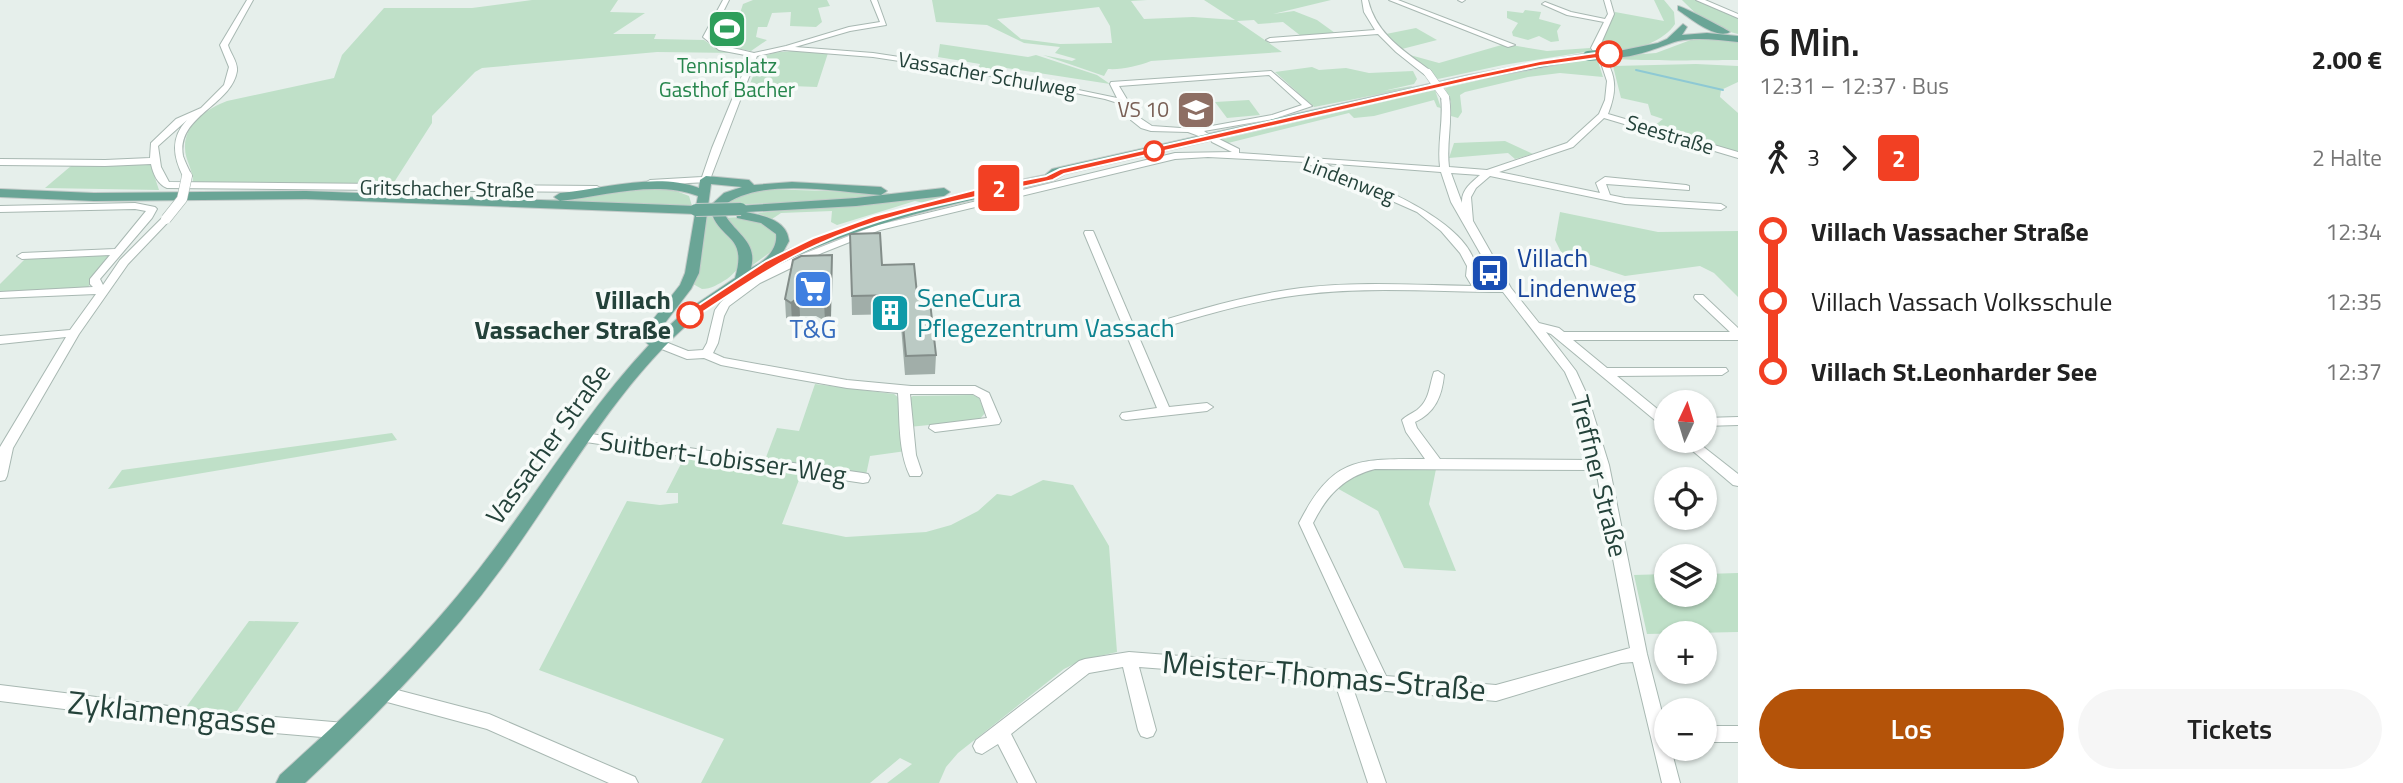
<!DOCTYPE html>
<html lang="de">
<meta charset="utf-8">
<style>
body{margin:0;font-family:"Titillium Web",sans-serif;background:#f6f6f6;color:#222;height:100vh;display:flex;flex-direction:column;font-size:26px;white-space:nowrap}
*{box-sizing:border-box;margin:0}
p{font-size:23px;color:#767676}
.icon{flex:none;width:38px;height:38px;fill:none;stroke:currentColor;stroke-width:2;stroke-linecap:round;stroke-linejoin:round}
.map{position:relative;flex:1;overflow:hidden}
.drawer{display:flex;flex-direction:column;background:#fff;width:665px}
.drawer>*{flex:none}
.badge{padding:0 14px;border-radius:5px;font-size:24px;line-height:46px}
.needle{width:46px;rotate:4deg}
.fabs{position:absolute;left:1654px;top:390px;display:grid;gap:14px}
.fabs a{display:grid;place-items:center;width:63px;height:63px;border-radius:50%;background:#fff;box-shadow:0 2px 5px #0004;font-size:35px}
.map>.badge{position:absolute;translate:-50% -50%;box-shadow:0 0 0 4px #fff}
.legs{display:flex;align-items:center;gap:10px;height:77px;padding:0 21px;font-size:23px}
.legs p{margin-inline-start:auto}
.summary{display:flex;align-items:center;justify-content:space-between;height:119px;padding:0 21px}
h1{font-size:38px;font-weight:600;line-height:52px}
.action{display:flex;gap:14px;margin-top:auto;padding:14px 21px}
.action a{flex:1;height:80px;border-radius:42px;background:#b45309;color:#fff;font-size:28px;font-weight:600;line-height:80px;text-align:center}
.action a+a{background:#f6f6f6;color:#222}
ul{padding:0 21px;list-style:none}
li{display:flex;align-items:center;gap:24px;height:70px;font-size:26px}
li i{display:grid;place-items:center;width:10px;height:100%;margin:0 9px;background:currentColor}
li i::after{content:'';width:18px;height:18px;margin:-9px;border:5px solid;border-radius:50%;background:#fff}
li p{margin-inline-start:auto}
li:first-child i{background:linear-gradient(#0000 50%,currentColor 0)}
li:last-child i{background:linear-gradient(currentColor 50%,#0000 0)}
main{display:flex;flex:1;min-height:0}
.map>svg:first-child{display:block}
.green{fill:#bfe0c8;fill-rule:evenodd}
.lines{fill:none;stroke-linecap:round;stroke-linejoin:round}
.stream{stroke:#8ec9d4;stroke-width:2}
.minor-casing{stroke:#a8b8b2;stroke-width:2}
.major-casing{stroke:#c2cac8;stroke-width:2}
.minor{fill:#fff;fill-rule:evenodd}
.major{fill:#6aa596;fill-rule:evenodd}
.minor-bridge-far1-casing{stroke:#a8b8b2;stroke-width:9;stroke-linecap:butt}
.minor-bridge-casing{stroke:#a8b8b2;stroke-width:11;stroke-linecap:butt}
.major-bridge-far1-casing{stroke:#c2cac8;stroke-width:10;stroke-linecap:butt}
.major-bridge-casing{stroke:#c2cac8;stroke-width:14;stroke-linecap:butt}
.minor-bridge-far1{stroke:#fff;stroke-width:8}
.minor-bridge{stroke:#fff;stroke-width:10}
.major-bridge-far1{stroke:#6aa596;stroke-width:10}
.major-bridge{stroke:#6aa596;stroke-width:12}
.wall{fill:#a1aea9}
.shaded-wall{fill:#838d89}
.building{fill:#bbcac4;stroke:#838d89;stroke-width:2}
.line-1{fill:#f24023;stroke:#fff;stroke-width:2}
.stop-1-dot{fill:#fff;stroke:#f24023;stroke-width:3.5}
.labels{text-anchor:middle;stroke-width:7;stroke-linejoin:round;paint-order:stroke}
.far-leisure-label{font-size:21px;fill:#27864d;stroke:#f7fbf9}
.far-street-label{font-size:21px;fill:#24423a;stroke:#f7fbf9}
.far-education-label{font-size:21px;fill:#785e54;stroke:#f7fbf9;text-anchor:end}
.transit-label{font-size:26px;fill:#164399;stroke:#f7fbf9;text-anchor:start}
.culture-label{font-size:26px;fill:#0d838f;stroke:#f7fbf9;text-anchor:start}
.stop-label{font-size:26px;font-weight:bold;fill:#24423a;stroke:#f7fbf9;text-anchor:end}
.shop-label{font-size:26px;fill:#366cbe;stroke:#f7fbf9}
.street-label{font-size:26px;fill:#24423a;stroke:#f7fbf9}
.near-street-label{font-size:32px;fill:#24423a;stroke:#f7fbf9}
</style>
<main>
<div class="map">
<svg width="1738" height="783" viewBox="0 0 1738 783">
<rect width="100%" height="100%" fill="#e6efeb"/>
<g class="green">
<path d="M532 0H618L610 12 645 13 613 34H656L654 39 704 40 714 47 737 53 657 52 482 68 475 72 432 116V123L391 187 193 185C194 170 185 161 185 148 184 124 208 108 227 101L334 78 342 55 384 8H472Z"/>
<polygon points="753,0 827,0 830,6 818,8 822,22 816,27 790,26 791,12 772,13 767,27 758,27 756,37 767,40 751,51 729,47 743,4"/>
<path d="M932 0H1147L1131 1 1144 19 1193 17 1235 20 1204 0H1331L1273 14 1294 11 1317 20 1335 33 1301 36 1283 22 1258 24 1254 20 1237 21 1282 52 1151 61C1138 66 1121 70 1108 69L1104 76 1043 55 1072 61 1076 59 1055 53 1060 47 1024 43 987 25 936 22ZM1099 7 1110 26 1112 43 1060 44 1021 39 997 19Z"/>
<path d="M1654 0H1664L1674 12 1675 24C1662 44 1623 56 1601 50V42L1615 12 1664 21Z"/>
<path d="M1682 0H1698L1738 17V34C1705 25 1705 22 1682 0Z"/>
<polygon points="1525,10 1541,12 1539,19 1561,25 1557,31 1559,41 1551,42 1539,36 1528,40 1513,36 1512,32 1518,23 1507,18 1507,11 1523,13"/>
<polygon points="1416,28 1437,40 1402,49 1386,34"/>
<path d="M1696 38 1738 40V60C1719 60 1613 62 1606 57L1656 53Z"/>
<polygon points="940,44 1028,57 1036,55 1097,75 1110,84 1006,68 1001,75 977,70 980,64 938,57"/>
<polygon points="1505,44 1547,51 1590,48 1591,51 1503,65 1438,79 1410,55 1439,63"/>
<path d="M793 51 828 53 817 87 791 86 788 91 748 88C762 58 756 53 793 51Z"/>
<polygon points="1597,58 1603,77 1560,73 1528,77 1465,92 1460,95 1462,112 1458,118 1451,116 1451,102 1445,88 1519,71"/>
<polygon points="1696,64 1738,66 1738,82 1721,90 1720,97 1738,113 1738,153 1654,126 1663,119 1651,115 1648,104 1621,98 1613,66"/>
<polygon points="1312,67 1319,70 1346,68 1369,73 1413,71 1417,79 1414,84 1383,91 1412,86 1411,88 1314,107 1275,72"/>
<polygon points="1435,90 1441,108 1437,107 1434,100 1374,116 1354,118 1349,113 1228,143 1219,140"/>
<polygon points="1249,100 1260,115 1227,118 1215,102"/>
<polygon points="1505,141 1533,154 1515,159 1508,153 1449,158 1454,143"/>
<polygon points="150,163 159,190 45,188 71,166"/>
<polygon points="651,189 671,189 689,196 692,206 537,201"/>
<polygon points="764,189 889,193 889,195 830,201 722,205 729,197"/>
<polygon points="940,196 942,197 941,199 924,203 915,201 837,225 831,222 832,211 781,213 772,219 757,213"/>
<polygon points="1560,212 1658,232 1738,231 1738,297 1714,273 1700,266 1625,276 1563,256 1555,240"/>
<path d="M704 217H712C724 239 760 254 727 279 719 284 711 289 702 289L693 284 702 255Z"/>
<polygon points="741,217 765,223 777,235 776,248 750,267 722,218"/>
<polygon points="110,255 87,289 0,293 0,284 26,258"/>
<polygon points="815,384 894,394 900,399 906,451 870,456 866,475 765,460 777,428 799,431"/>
<polygon points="973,395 979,398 985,413 979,420 909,427 909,398 913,396"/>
<polygon points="392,433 397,440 108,489 122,470"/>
<polygon points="685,456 802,472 782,524 846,537 926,532 951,525 978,511 997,494 1011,496 1043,480 1073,485 1109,546 1117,652 1082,660 1064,669 958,753 946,767 939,783 887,783 912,764 900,758 870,783 701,783 724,739 539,670 627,501 660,505 678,503 678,493 666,493"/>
<polygon points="1385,467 1436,469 1429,504 1456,571 1404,568 1378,511 1335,487 1365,470"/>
<polygon points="1738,573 1738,632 1647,634 1634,575 1666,574 1666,595 1704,595 1705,574"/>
<polygon points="249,621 299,622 234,715 184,710"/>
</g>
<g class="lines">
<polyline class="stream" points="1636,70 1723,90"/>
<g class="minor-casing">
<g id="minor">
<path d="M247 0H253L228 45C230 53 238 62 237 71 231 106 176 116 183 156 185 162 189 170 192 176L190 178H184C173 157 170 138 187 120L158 146 161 167 169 182 597 186 602 189 597 192 167 188C157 184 153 173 151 164L105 166 0 165V159L105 160 150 158 151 143 176 119 201 108 224 85 229 67 220 45Z"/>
<path d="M723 0H729L711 36 724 46 754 53 786 46 849 27 880 22 871 0H877L886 25 850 31 795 47 873 53 972 68 1117 98 1110 84 1111 82 1271 71 1312 106 1273 119 1204 131 1211 136 1207 139 1188 132 1151 131 1141 128 1131 120 1121 104 1105 99 972 72 873 57 784 50 757 56 709 182 647 185 645 183 650 180 702 177 712 148 750 56 719 50 703 37ZM1269 75 1302 105 1272 115 1195 129 1152 126 1137 116 1119 86Z"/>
<path d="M1362 0H1368C1376 34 1404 51 1431 71V75H1425L1396 52 1378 34 1270 42 1266 40 1270 38 1375 30 1364 12Z"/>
<polygon points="1389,0 1398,0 1515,45 1508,47"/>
<polygon points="1458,0 1465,0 1462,2"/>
<path d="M1604 0H1610L1614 14 1599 48C1615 72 1619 86 1608 114L1738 152V158L1604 118 1573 147 1499 172 1600 193 1596 183 1605 177 1686 185 1689 186V190L1606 184 1610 195 1625 198 1721 204 1726 207 1721 210 1625 204 1490 176 1476 188 1471 197 1473 221 1511 288 1539 323 1559 328 1564 332H1730L1695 299 1694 297 1695 295H1703L1738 328V340H1573L1607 368H1726L1728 371 1722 375 1617 376 1666 416V427L1662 426 1551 334 1546 332 1576 371 1588 397 1609 465 1647 654 1666 728V749H1671L1680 783H1662L1633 662 1621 663 1496 701 1353 688 1386 783H1368L1336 686 1273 677 1139 667 1156 730 1153 736 1147 738 1141 736 1138 730 1123 667 1089 673 1011 734 1036 783H1018L998 744 982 754 976 752 973 746 976 740 1079 661 1085 659 1129 652 1273 663 1369 675 1299 523C1333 457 1357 459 1425 459L1406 432 1402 420C1406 416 1411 414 1417 410 1430 400 1429 386 1434 372L1438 371 1444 375C1442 396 1435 413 1415 422L1417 428 1440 459 1594 460 1576 397 1565 372 1503 292C1435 292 1367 286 1299 295 1244 302 1191 319 1138 335L1169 407 1207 403 1213 407 1207 411 1126 420 1122 419 1120 416 1122 413 1157 408 1084 233 1085 231H1093L1094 233 1135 329C1190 312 1245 295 1301 288 1358 281 1415 285 1472 286L1466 276 1467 266 1460 253 1441 231 1417 212 1304 162 1208 157 1175 159 880 230 822 253 760 283 729 306 724 316 718 343 713 353 724 358 847 380 911 386H975L989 393 1001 421 999 424 935 432 929 428 930 425 987 418 980 398 973 394H910L916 455 922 473 920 476H910C898 451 900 421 898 393L847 388 784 377 721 365 704 358 687 359 654 346 652 343 658 339 688 351 703 350 707 343 715 310 721 302 735 290 752 278 793 258 874 226 1175 153 1232 152 1212 142 1211 140 1215 137 1239 149V153L1440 167C1437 143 1444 120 1441 97L1445 95 1449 97C1453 120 1446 144 1449 167L1487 170 1567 143 1599 114 1605 100 1607 81 1601 63 1591 48 1604 22 1567 15 1542 4 1545 2 1571 12 1605 19 1608 14ZM1323 163 1441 172 1451 202 1499 286H1483L1476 276C1481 222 1363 181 1323 163ZM1451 173 1480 175C1471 183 1461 190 1462 203ZM1375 469 1596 470 1630 648 1496 685 1386 676 1313 523C1327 495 1344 477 1375 469Z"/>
<polygon points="1696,0 1705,0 1738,14 1738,18"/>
<polygon points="135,203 155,207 157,209 152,218 100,279 103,285 120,260 163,217 169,217 171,219 128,264 79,334 13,448 7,476 5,480 0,481 0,447 66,337 0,344 0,336 70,330 96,294 0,298 0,292 93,287 90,284 90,279 110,255 22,259 17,256 22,253 115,249 146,211 135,209 0,212 0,206"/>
<polygon points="1738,417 1738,425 1704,426 1704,418"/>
<polygon points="584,433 863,473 868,474 870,478 868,482 863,483 579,441 578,438 579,435"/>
<polygon points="1681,441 1696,441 1738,474 1738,486 1733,485"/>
<polygon points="0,685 217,712 345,723 351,725 354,731 351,737 345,739 217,728 0,701"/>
<polygon points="382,686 489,714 635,777 638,783 609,783 487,729 376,699 374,694 376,689"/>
<rect x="1704" y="726" width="34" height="16"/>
</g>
</g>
<g class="major-casing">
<g id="major">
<path d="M1678 6C1682 6 1724 28 1730 32 1716 40 1690 18 1678 10Z"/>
<path d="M1683 24 1687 27 1682 35 1707 33 1738 36V42C1718 40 1697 37 1678 41 1660 46 1621 65 1604 54L1658 43 1667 39Z"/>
<path d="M1588 53 1593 56 1591 58 1469 81 1065 174 1053 181C934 209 814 231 712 305 627 366 564 483 501 569 444 647 376 716 305 783H276L280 775C351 711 420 645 479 569 537 495 585 413 649 345L642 339 644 331 680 285 685 273 695 214 306 199 94 201 0 197V189L94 193 306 191 696 206 698 196C655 180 604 196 560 201L554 197 560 193C604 189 656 172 699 188L700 180 706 176 749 180 754 185 792 182 881 187 887 191 881 195C836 192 759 176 722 207L724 213C735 234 758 241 751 268 764 262 778 250 776 234L761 223 737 218V206L856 198 944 188 950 192 944 196 856 206 746 212C764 216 787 220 789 241L783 252C868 215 955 193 1045 175L1052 169 1469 75ZM711 184 742 187 724 193 710 206C716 242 749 231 735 278L683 313 657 337 658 332 691 289 699 273Z"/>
</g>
</g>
<use href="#minor" class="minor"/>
<use href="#major" class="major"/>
<g class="minor-bridge-far1-casing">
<polyline id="minor-bridge-far1" points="1428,73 1445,97"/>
</g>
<g class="minor-bridge-casing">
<polyline id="minor-bridge" points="166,219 182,199 187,176"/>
</g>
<g class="major-bridge-far1-casing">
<polyline id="major-bridge-far1" points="1588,56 1609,54"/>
</g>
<g class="major-bridge-casing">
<polyline id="major-bridge" points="696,210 741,209"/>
</g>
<use href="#minor-bridge-far1" class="minor-bridge-far1"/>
<use href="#minor-bridge" class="minor-bridge"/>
<use href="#major-bridge-far1" class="major-bridge-far1"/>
<use href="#major-bridge" class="major-bridge"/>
</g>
<g class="wall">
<polygon points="850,234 882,265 936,355 935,374 905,375 900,314 852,315"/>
<polygon points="832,255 831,317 825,321 816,316 800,316 792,322 786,318 785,299"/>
</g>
<g class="shaded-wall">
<polygon points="832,255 831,317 825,321 824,302"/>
<polygon points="799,297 800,316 792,322 791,303"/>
</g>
<g class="building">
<polygon points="880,233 882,265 914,264 917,294 929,293 936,355 906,356 900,295 852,296 850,234"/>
<polygon points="832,255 831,298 824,302 815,297 799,297 791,303 785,299 793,260 801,256"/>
</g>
<path class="line-1" d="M1609 51 1612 56 1540 66 1469 81 1064 174 1053 180C974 199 893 210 819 244 775 263 735 291 694 318H686L684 315 766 261 813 238 874 216 974 190 1046 176 1060 169 1469 76 1540 61Z"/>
<defs>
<g id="stadium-square" transform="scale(2.0125)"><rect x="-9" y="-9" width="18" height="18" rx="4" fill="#2e9e5b" stroke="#f7fbf9"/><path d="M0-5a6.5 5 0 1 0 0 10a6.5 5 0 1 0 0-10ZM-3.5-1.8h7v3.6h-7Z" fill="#fff"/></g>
<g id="school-square" transform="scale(2.0125)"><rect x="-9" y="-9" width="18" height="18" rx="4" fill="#8d6e63" stroke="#f7fbf9"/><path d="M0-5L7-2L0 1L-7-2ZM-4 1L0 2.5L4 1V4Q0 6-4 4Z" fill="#fff"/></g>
<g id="bus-square" transform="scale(2.0125)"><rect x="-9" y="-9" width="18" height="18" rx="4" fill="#1a4fb4" stroke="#f7fbf9"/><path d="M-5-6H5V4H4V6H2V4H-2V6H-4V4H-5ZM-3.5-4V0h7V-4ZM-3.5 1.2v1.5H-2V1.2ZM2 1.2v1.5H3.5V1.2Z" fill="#fff"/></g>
<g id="supermarket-square" transform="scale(2.0125)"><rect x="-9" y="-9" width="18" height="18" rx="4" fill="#3f7fe0" stroke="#f7fbf9"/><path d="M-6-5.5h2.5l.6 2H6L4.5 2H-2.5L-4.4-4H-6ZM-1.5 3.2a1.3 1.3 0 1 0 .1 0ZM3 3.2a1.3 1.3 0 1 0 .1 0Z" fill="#fff"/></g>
<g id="building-square" transform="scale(2.0125)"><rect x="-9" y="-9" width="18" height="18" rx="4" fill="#0f9aa8" stroke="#f7fbf9"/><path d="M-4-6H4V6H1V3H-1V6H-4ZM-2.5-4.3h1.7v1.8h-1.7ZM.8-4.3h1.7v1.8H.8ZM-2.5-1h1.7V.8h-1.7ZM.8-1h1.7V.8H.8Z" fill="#fff"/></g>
</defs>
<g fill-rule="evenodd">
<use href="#stadium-square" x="727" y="29"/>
<use href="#school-square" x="1196" y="110"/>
<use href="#bus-square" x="1490" y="273"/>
<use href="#supermarket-square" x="813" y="289"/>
<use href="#building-square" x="890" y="313"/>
</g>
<g class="stop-1-dot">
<circle cx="1609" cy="54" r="12"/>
<circle cx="1154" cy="151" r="9"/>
<circle cx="690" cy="315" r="12"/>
</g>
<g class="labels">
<g class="far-leisure-label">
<text x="727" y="73">Tennisplatz<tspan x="727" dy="24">Gasthof Bacher</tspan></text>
</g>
<g class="far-street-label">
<text transform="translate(987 75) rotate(10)" y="7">Vassacher Schulweg</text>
<text transform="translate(1670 135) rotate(17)" y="7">Seestraße</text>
<text transform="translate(1349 180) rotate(21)" y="7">Lindenweg</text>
<text transform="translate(447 189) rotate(1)" y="7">Gritschacher Straße</text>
</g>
<g class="far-education-label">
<text x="1169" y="117">VS 10</text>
</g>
<g class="transit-label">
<text x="1517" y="267">Villach<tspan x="1517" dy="30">Lindenweg</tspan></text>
</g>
<g class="culture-label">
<text x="917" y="307">SeneCura<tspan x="917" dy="30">Pflegezentrum Vassach</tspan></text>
</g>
<g class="stop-label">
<text x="671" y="309">Villach<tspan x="671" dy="30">Vassacher Straße</tspan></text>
</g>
<g class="shop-label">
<text x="813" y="338">T&amp;G</text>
</g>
<g class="street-label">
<text transform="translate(548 444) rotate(-54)" y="9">Vassacher Straße</text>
<text transform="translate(723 458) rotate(8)" y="9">Suitbert-Lobisser-Weg</text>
<text transform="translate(1599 476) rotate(76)" y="9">Treffner Straße</text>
</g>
<g class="near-street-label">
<text transform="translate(1324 676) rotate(5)" y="11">Meister-Thomas-Straße</text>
<text transform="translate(172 713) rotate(6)" y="11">Zyklamengasse</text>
</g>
</g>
</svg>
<div class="fabs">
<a><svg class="needle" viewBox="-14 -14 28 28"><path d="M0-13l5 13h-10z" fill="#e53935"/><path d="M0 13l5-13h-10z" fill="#767676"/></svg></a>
<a><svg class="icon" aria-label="locate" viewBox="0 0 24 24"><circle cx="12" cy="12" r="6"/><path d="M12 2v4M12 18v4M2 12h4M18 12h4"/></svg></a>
<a><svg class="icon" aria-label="layers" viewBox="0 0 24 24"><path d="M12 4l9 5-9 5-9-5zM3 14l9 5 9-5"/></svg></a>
<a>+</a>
<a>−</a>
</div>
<b class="badge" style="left:999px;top:188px;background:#f24023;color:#fff">2</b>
</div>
<section class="drawer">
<div class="summary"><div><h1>6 Min.</h1><p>12:31 – 12:37 · Bus</p></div><b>2.00 €</b></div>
<div class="legs"><svg class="icon" aria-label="walk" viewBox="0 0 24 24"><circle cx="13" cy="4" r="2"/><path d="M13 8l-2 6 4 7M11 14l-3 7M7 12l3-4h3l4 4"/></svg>3<svg class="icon" aria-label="forward" viewBox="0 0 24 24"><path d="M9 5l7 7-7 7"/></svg><b class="badge" style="background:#f24023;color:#fff">2</b><p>2 Halte</p></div>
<ul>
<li><i style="color:#f24023"></i><b>Villach Vassacher Straße</b><p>12:34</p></li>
<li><i style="color:#f24023"></i><span>Villach Vassach Volksschule</span><p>12:35</p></li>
<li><i style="color:#f24023"></i><b>Villach St.Leonharder See</b><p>12:37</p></li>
</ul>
<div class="action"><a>Los</a><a>Tickets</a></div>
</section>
</main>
